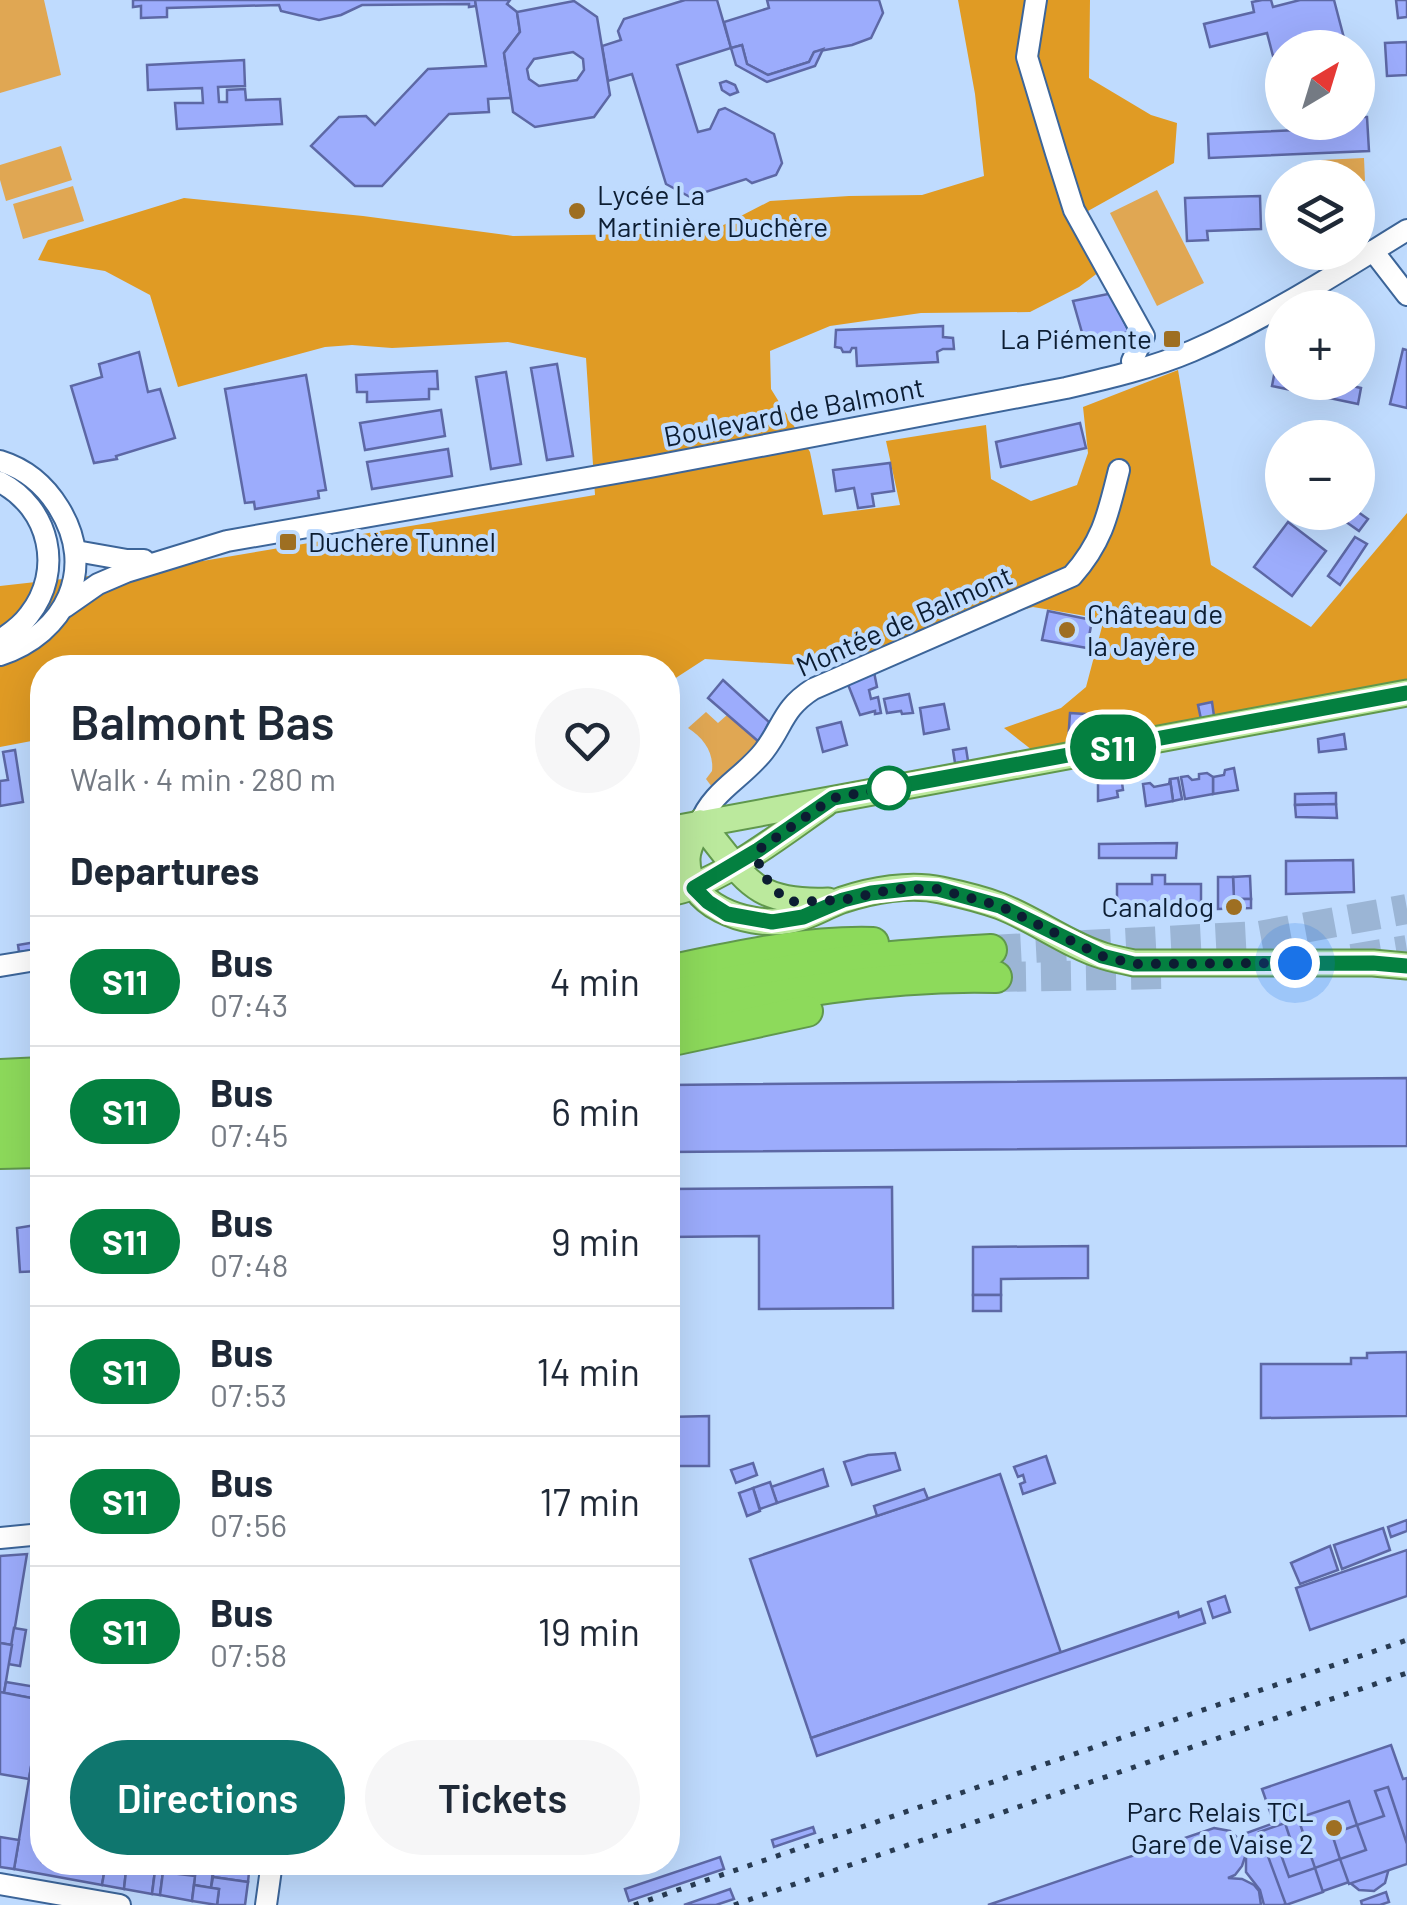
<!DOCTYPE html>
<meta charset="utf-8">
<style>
body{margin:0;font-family:Barlow,sans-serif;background:#f6f6f7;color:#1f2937;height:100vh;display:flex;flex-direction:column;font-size:38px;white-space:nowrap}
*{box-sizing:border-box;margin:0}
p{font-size:32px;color:#747a83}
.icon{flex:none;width:55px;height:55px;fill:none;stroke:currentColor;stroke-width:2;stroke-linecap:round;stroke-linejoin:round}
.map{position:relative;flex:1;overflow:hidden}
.side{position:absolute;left:30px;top:655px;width:650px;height:1220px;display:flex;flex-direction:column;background:#fff;border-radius:40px;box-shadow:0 10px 40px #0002}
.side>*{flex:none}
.badge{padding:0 20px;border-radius:32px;font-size:35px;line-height:65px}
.needle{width:65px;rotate:38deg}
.tools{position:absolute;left:1265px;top:30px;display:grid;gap:20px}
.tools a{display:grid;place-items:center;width:110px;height:110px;border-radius:50%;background:#fff;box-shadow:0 10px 40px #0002;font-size:50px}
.you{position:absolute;width:50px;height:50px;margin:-25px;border:8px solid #fff;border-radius:50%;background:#1a73e8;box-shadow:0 0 0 15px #1a73e833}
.map>.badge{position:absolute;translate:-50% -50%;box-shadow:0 0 0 5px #fff}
h2{padding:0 40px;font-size:38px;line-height:90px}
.round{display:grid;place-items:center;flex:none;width:105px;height:105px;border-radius:52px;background:#f6f6f7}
.headline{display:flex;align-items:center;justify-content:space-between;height:170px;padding:0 40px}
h1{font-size:48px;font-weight:600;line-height:75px}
.cta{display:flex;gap:20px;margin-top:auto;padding:20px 40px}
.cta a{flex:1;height:115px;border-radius:60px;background:#0f766e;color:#fff;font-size:40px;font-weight:600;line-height:115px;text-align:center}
.cta a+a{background:#f6f6f7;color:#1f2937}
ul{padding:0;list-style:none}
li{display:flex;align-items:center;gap:30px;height:130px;padding:0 40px;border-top:2px solid #e0e1e3}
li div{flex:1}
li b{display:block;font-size:38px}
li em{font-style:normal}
li .badge{min-width:110px;font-weight:700;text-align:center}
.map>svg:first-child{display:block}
.green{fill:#e0a753}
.forest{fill:#e09b24}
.building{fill:#9cacfc;stroke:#5d68a5;stroke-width:2.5;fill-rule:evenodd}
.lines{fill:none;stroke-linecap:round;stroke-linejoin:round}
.highway-tunnel{stroke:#9bb5d5;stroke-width:30;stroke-dasharray:30 15;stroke-linecap:butt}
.minor-casing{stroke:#3c6599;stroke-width:24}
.major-casing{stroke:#60984d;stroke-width:29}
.highway-casing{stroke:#60984d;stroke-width:34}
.minor{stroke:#fff;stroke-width:20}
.major{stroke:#bbe99d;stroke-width:25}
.highway{stroke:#8dda5b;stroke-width:30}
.rail{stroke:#283b52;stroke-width:5;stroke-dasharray:5 10;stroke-linecap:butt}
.line-casing{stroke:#fff;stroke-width:22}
.line{stroke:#048040;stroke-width:15}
.walk{stroke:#0c1d32;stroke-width:10;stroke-dasharray:0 18}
.poi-dot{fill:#9e6f22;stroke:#bfdbfe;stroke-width:4}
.stop-dot{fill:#fff;stroke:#048040;stroke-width:5}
.labels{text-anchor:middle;stroke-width:8;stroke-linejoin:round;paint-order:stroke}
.poi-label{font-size:28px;fill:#0c1d32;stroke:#bfdbfe;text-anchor:start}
.street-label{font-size:28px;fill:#0c1d32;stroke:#bfdbfe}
</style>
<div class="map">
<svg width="1407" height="1905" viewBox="0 0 1407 1905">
<rect width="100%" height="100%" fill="#bfdbfe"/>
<g class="green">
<polygon points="0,0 44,0 61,75 0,93"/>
<polygon points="61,146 72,180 6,201 0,180 0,165"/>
<polygon points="1364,158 1365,181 1358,182 1358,178 1322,177 1321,160"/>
<polygon points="73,186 84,221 23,239 13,204"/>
<polygon points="1157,190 1204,283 1157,306 1110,213"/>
<path d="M706 712 718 723 727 715 759 742 753 750 712 787 706 779 712 771C714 753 704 738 688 728Z"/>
</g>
<polygon class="forest" points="958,0 1090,0 1089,78 1151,115 1177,123 1174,163 1088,211 1111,263 1079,287 1030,312 921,313 830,326 770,351 771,389 810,452 823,515 900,505 886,441 986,425 991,479 1031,501 1077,485 1088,453 1083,407 1178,370 1211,565 1311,627 1407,513 1407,682 1032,750 1004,728 1061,708 1086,687 1104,619 1033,607 818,666 705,659 668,683 668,668 42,668 42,739 0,747 0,586 161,568 595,495 586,358 508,342 392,348 352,345 325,347 178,387 150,295 105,271 38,260 48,240 184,198 363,216 513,236 708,233 770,201 849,196 922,195 984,176 975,94"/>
<g class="building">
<polygon points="133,0 475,0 476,6 469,7 469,4 362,5 341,15 319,20 281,11 279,5 167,8 167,17 141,18 141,6 133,7"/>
<polygon points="475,0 510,0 507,4 517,12 520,32 504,53 511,98 488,99 489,112 449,114 382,186 355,186 311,146 339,117 366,116 375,125 428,69 486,66"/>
<polygon points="685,0 717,0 731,48 677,65 698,132 710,129 719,110 725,108 774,134 782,163 776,175 752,183 746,179 690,197 666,184 632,74 608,81 602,46 621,40 618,31 624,19"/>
<polygon points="767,0 879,0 883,13 871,38 852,45 814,52 809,62 768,75 747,64 742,45 731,48 724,22 769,8"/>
<polygon points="1262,0 1271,0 1273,7 1300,0 1334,0 1344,38 1306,48 1282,48 1282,53 1273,56 1267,33 1210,47 1204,24 1254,12 1252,2"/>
<polygon points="1396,0 1407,0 1407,17 1398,18"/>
<path d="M574 1 597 17 610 95 594 117 535 127 513 112 511 98 504 53 520 32 517 12ZM573 52 583 59 584 70 577 80 539 86 529 79 527 69 534 59Z"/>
<polygon points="1407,42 1407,75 1387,76 1385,43"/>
<polygon points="742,45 747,64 768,75 809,62 814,52 823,49 815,66 767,82 736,65 731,48"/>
<polygon points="244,60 245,86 218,87 219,102 227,102 227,90 245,89 246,100 280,99 282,124 177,129 175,103 203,103 202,88 148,90 147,65"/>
<polygon points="726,81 735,85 738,92 730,95 722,90 720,83"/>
<polygon points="1358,117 1367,117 1369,151 1209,158 1208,134 1343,128 1343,122 1358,122"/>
<polygon points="1260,196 1261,229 1207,231 1208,240 1187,241 1185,198"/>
<polygon points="1108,294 1111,295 1129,332 1085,343 1073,301"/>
<polygon points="943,326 943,337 953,338 954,349 943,349 937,352 938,362 857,366 856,348 852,348 850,352 843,352 841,348 835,347 836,330"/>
<polygon points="1403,349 1407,350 1407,408 1390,404"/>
<polygon points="139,352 148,392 160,389 175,438 116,456 117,459 94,463 71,386 102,377 99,364"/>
<polygon points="557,364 573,456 547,460 531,368"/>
<polygon points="1275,370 1282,372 1282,382 1335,382 1361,388 1358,404 1272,386"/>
<polygon points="437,371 438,389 429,389 429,399 367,402 367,392 357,392 356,375"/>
<polygon points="506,372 521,464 491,469 476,377"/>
<polygon points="306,375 326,490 318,491 319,498 255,509 254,502 245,503 225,389"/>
<polygon points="441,410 445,436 365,450 360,423"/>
<polygon points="1080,423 1086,448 1001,467 996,442"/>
<polygon points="448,449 452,476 372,489 367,462"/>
<polygon points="890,463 894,491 872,494 874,506 858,508 854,488 836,491 833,470"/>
<polygon points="1332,512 1358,512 1368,519 1359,531"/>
<polygon points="1288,522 1326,551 1292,596 1254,567"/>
<polygon points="1355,537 1367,544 1340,585 1328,576"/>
<polygon points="1048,611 1092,620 1087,648 1042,640"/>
<polygon points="874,672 877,687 869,690 871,699 878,697 881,713 875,714 875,711 860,715 847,682"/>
<polygon points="723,680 769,722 759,742 708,698"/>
<polygon points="909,694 913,713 902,714 901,711 887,713 884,699"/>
<polygon points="1212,702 1214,716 1201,719 1198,705"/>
<polygon points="944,704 949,729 924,734 920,708"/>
<polygon points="1070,713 1085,714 1083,740 1068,743"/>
<polygon points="841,722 847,745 823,752 817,728"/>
<polygon points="1344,734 1346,749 1319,752 1318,739"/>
<polygon points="966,748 968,761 955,763 953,750"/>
<polygon points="15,750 23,802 0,806 0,781 8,780 3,752"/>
<polygon points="1234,768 1238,790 1213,794 1213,777 1224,775 1225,770"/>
<polygon points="1207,773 1213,777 1213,794 1185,799 1181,777 1188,776 1192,780 1199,779 1199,774"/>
<polygon points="1121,775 1123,790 1117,791 1118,797 1098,801 1098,779"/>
<polygon points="1178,778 1182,799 1173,801 1170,779"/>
<polygon points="1170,779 1173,801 1146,806 1143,784 1150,783 1154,787 1169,784"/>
<polygon points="1336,793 1336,804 1295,805 1295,794"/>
<polygon points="1336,804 1337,818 1296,817 1295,805"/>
<polygon points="1177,843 1176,858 1099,858 1099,844"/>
<polygon points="1353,860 1354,892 1286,894 1286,861"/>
<polygon points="1152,875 1165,875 1165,884 1201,884 1201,909 1117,910 1117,884 1152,884"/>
<polygon points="1250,876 1251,899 1234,899 1233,877"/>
<polygon points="1218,877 1233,877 1234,899 1251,899 1251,908 1218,909"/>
<polygon points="42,941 42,949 19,952 18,945"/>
<polygon points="1407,1078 1407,1146 668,1152 668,1085"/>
<polygon points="892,1187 893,1308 759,1309 759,1236 668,1237 668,1189"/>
<polygon points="42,1224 42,1271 20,1272 17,1228"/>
<polygon points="1088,1246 1088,1278 1001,1279 1001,1295 973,1295 973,1247"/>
<rect x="973" y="1295" width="28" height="16"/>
<polygon points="1407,1352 1407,1416 1261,1418 1261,1364 1351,1364 1351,1358 1367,1358 1367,1353"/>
<polygon points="709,1416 709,1466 668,1466 668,1417"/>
<polygon points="895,1453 900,1470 852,1485 844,1462 868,1455"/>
<polygon points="1046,1456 1055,1483 1023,1494 1020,1484 1025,1482 1023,1475 1018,1477 1014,1467"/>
<polygon points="753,1463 757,1475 736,1483 731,1470"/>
<polygon points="823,1469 828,1486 777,1503 771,1487"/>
<polygon points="1000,1474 1061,1653 811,1738 750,1559"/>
<polygon points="770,1482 777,1503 760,1509 753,1488"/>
<polygon points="753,1488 760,1511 747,1516 739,1493"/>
<polygon points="924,1489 928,1499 877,1516 874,1506"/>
<polygon points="1407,1520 1407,1531 1391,1537 1388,1527"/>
<polygon points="1383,1528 1390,1550 1342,1569 1334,1545"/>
<polygon points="1330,1546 1338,1570 1300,1584 1291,1563"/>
<polygon points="1407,1550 1407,1596 1310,1630 1296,1588"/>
<polygon points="27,1554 12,1645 0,1643 0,1556"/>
<polygon points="1225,1596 1230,1612 1213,1618 1208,1602"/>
<polygon points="1201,1609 1205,1623 817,1756 811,1738 1178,1612 1179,1617"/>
<polygon points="42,1619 42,1670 34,1668"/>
<polygon points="14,1628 26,1630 20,1666 8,1664"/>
<polygon points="0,1643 12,1645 4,1693 0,1692"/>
<polygon points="6,1682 42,1688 42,1700 4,1693"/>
<polygon points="0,1692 42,1700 29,1779 0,1774"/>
<polygon points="42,1701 42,1862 106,1862 102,1885 14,1869"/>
<polygon points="1391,1745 1403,1779 1407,1778 1407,1862 1389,1868 1385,1883 1374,1891 1359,1890 1349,1882 1283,1905 1264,1905 1260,1890 1246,1872 1246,1849 1241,1835 1274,1823 1262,1789"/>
<polygon points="1388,1787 1407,1844 1407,1864 1349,1884 1340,1859 1366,1850 1357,1825 1384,1816 1375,1791"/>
<polygon points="1349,1801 1357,1825 1332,1834 1340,1859 1315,1868 1298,1818"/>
<polygon points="1285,1823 1293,1847 1280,1852 1289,1877 1315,1868 1323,1892 1286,1905 1259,1832"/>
<polygon points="813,1827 815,1833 774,1847 772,1840"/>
<polygon points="1214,1828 1230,1831 1241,1841 1245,1857 1242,1866 1235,1875 1228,1878 1242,1879 1254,1885 1259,1891 1261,1905 988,1905"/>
<polygon points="0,1837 19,1840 14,1869 0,1867"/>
<polygon points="720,1857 724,1869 629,1901 625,1889"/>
<polygon points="106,1862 127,1862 124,1889 102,1885"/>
<polygon points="127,1862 156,1862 152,1894 124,1889"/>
<polygon points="164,1862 196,1862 195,1876 163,1872"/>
<polygon points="196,1862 214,1862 211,1888 194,1885"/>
<polygon points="214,1862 250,1862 248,1882 213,1877"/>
<polygon points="155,1871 163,1872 160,1895 152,1894"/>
<polygon points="163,1872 195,1876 192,1901 160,1895"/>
<polygon points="213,1877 248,1882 245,1905 217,1905 219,1889 211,1888"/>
<polygon points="194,1885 219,1889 217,1905 192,1901"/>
<polygon points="730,1889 734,1899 716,1905 684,1905"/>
<polygon points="1386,1892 1389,1902 1380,1905 1362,1905 1361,1901"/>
</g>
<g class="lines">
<g class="highway-tunnel">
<polyline points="991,950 1259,936 1407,909"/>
<polyline points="1352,959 1407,950"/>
<polyline points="996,977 1168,974"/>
</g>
<g class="minor-casing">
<g id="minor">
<polyline points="1036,0 1027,57 1056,153 1074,210 1144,336 1132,361"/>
<polyline points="1373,251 1407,295"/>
<path d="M0 461C26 469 45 485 59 508 97 569 66 633 0 655"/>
<path d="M0 482C50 508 64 571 29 615 21 626 11 633 0 640"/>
<polyline points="76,551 127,560 144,560"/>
<path d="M65 607 98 584 126 572 227 541 650 467 1066 388C1109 378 1152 368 1192 351 1268 318 1337 273 1407 230"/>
<path d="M700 823C712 791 743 778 764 751 784 725 782 709 813 689L1072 576C1103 541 1108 514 1119 470"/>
<polyline points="0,966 42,959"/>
<polyline points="0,1538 42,1534"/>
<polyline points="0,1884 120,1905"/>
<polyline points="266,1905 272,1862"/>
</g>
</g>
<g class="major-casing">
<g id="major">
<path d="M700 823C695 835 687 846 687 859 686 906 746 926 785 921 805 919 823 907 842 900 872 890 910 883 941 890 960 894 981 899 1000 906 1036 920 1068 945 1104 956 1114 959 1124 961 1134 963H1373L1407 966"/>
<path d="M700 823C746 877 750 904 828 901"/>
<polyline points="668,830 1407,693"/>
<path d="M668 893C715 887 784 832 825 804"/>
</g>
</g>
<g class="highway-casing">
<g id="highway">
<path d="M668 971C735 957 804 941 873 943"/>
<path d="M668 996C723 983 779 971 836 963 887 956 939 953 991 950"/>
<path d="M668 1019C774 994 886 974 996 977"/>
<polyline points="668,1041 807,1011"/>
<polyline points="0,1075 42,1073"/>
<polyline points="0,1103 42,1102"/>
<polyline points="0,1126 42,1126"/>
<polyline points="0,1153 42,1152"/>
</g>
</g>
<use href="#minor" class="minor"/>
<use href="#major" class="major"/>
<use href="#highway" class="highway"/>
<g class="rail">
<polyline points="634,1905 1407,1640"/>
<polyline points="734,1905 1407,1673"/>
</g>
</g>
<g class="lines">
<g class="line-casing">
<polyline id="line" points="1407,693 833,798 758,850 694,888 708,902 727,914 772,922 803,917 843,900 871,893 916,888 938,889 1000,906 1102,956 1134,964 1373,963 1407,966"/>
</g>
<use href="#line" class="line"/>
<polyline class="walk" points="889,788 833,798 758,850 759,864 764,876 784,899 796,902 843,900 895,889 938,889 1000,906 1102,956 1134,964 1295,963"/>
</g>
<g class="poi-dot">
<circle cx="577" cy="211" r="10"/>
<rect x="1162" y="329" width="20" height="20" rx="5"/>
<rect x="278" y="532" width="20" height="20" rx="5"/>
<circle cx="1067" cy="630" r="10"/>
<circle cx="1234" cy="907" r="10"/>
<circle cx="1334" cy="1828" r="10"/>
</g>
<circle class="stop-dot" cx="889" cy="788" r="20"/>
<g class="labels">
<g class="poi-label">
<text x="597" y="205">Lycée La<tspan x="597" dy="32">Martinière Duchère</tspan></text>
<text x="1152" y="349" text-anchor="end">La Piémente</text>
<text x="308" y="552">Duchère Tunnel</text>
<text x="1087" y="624">Château de<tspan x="1087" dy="32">la Jayère</tspan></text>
<text x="1214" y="917" text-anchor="end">Canaldog</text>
<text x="1314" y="1822" text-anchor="end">Parc Relais TCL<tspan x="1314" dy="32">Gare de Vaise 2</tspan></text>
</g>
<g class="street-label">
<text transform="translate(794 412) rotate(-11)" y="10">Boulevard de Balmont</text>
<text transform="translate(904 621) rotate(-24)" y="10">Montée de Balmont</text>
</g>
</g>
</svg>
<div class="tools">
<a><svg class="needle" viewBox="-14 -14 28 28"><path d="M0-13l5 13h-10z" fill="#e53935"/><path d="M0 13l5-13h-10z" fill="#747a83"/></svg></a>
<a><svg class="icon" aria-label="layers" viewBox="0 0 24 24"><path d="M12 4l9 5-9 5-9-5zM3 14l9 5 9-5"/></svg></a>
<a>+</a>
<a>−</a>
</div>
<div class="you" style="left:1295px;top:963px"></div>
<b class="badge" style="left:1113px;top:747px;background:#048040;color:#fff">S11</b>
<section class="side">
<div class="headline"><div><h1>Balmont Bas</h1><p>Walk · 4 min · 280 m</p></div><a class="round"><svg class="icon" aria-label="heart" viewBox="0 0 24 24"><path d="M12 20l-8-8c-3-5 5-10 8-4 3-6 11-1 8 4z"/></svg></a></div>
<h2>Departures</h2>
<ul>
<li><span class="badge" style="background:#048040;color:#fff">S11</span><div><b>Bus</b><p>07:43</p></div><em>4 min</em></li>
<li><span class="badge" style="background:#048040;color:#fff">S11</span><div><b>Bus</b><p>07:45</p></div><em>6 min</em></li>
<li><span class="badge" style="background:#048040;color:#fff">S11</span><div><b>Bus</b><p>07:48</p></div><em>9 min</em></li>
<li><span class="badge" style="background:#048040;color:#fff">S11</span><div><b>Bus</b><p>07:53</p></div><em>14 min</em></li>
<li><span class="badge" style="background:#048040;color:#fff">S11</span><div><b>Bus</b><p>07:56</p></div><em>17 min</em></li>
<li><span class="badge" style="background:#048040;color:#fff">S11</span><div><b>Bus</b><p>07:58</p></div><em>19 min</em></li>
</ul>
<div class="cta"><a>Directions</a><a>Tickets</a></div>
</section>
</div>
